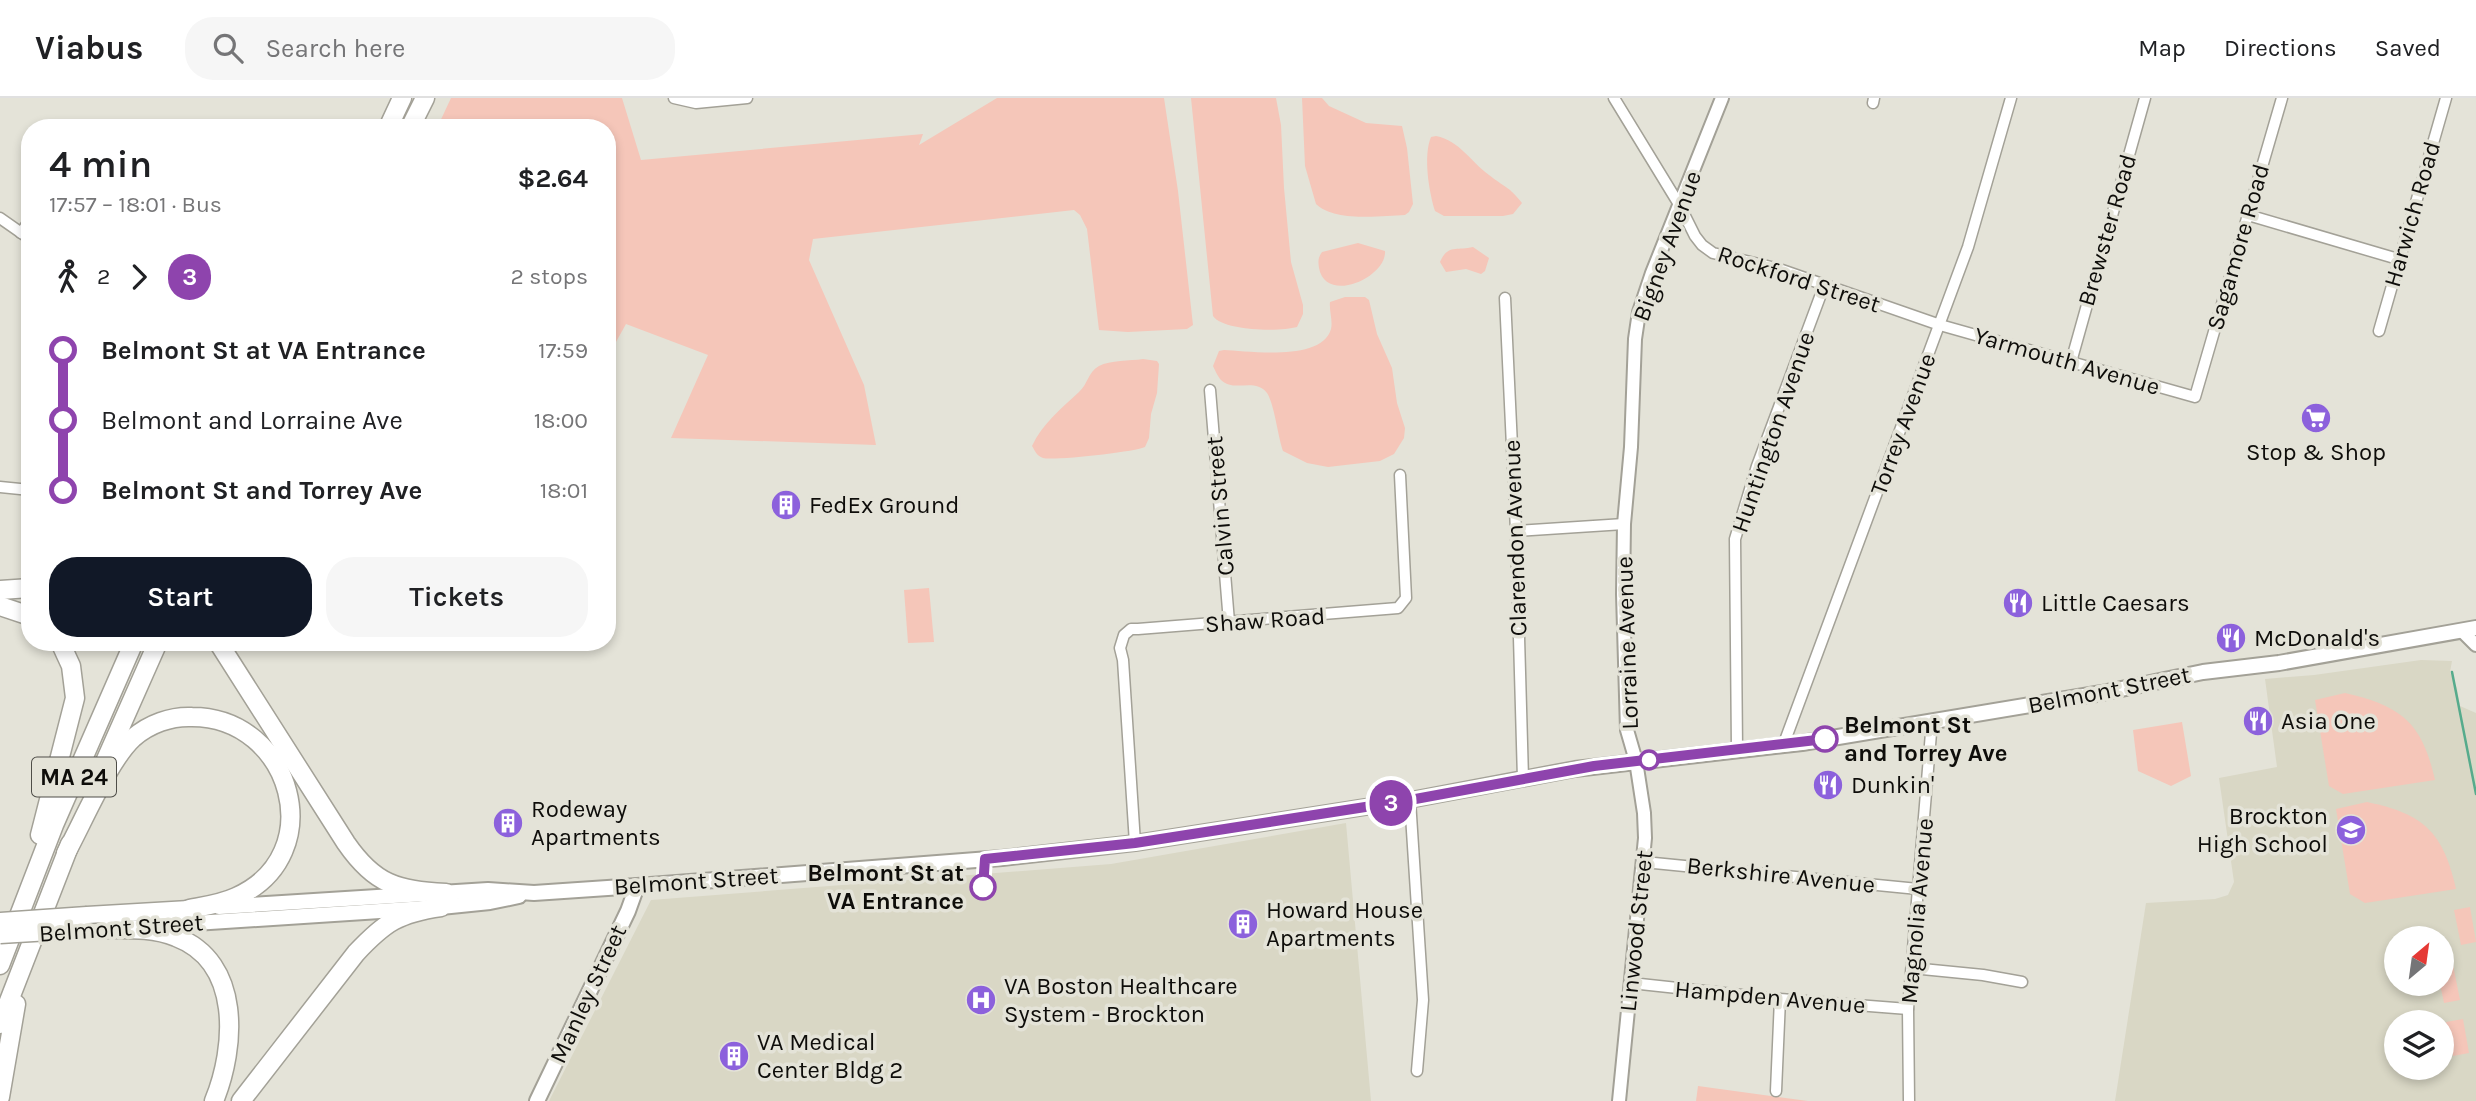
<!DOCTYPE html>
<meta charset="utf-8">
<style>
body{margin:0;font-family:Karla,sans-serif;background:#f6f6f6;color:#202124;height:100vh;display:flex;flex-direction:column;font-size:26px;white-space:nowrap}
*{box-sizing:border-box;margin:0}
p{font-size:23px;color:#757577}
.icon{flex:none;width:38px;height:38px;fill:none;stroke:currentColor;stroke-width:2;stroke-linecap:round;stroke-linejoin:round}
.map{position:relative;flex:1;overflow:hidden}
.details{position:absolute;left:21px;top:21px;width:595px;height:532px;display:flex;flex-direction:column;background:#fff;border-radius:28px;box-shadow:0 4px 10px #0003}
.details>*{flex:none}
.badge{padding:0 14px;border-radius:23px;font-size:24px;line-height:46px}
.needle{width:46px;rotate:29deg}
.fabs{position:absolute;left:2384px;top:828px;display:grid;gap:14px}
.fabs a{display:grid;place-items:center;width:70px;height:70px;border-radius:50%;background:#fff;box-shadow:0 4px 10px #0003;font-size:35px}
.map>.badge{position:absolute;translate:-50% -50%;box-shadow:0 0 0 4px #fff}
.legs{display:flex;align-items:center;gap:10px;height:77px;padding:0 28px;font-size:23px}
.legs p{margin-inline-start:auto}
.head{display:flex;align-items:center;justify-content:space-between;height:119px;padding:0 28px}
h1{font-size:38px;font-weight:600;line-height:52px}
.cta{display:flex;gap:14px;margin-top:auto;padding:14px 28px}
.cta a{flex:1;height:80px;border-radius:28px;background:#111827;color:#fff;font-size:28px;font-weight:600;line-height:80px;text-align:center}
.cta a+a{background:#f6f6f6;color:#202124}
ul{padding:0 28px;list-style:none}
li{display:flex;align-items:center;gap:24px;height:70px;font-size:26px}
li i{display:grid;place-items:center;width:10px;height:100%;margin:0 9px;background:currentColor}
li i::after{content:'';width:18px;height:18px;margin:-9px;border:5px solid;border-radius:50%;background:#fff}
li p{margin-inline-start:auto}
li:first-child i{background:linear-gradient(#0000 50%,currentColor 0)}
li:last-child i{background:linear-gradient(currentColor 50%,#0000 0)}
header{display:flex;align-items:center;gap:42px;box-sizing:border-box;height:98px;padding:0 35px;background:#fff;border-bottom:2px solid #e0e0e0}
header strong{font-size:33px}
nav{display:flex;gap:38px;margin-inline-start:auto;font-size:24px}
.search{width:490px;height:63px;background:#f6f6f6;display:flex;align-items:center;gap:18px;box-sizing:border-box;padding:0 24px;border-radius:28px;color:#757577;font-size:26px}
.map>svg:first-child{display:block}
.built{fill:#d9d7c5;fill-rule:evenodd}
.green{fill:#f5c6b9}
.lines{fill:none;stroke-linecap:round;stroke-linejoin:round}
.stream{stroke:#56ab8c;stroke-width:2.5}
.minor-casing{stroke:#a3a197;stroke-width:13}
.tertiary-casing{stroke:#a3a197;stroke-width:16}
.secondary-casing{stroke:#a3a197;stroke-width:18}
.trunk-casing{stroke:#a3a197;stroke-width:19}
.motorway-casing{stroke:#a3a197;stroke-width:21}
.minor{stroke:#fff;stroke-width:10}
.tertiary{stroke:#fff;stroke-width:12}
.secondary{stroke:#fff;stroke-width:14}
.trunk{stroke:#fff;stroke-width:16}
.motorway{stroke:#fff;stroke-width:18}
.trunk-bridge-casing{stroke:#a3a197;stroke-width:19;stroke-linecap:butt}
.trunk-bridge{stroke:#fff;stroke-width:16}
.line-1-casing{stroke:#fff;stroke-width:16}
.line-1{stroke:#8e44ad;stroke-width:10}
.stop-1-dot{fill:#fff;stroke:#8e44ad;stroke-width:3.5}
.labels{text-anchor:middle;stroke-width:7;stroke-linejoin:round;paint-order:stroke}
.shield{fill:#e4e3d8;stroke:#4e4d48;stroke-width:2}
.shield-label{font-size:23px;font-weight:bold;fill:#0e0d0a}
.street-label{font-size:24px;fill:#0e0d0a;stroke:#e4e3d8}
.poi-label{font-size:24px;fill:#0e0d0a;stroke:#e4e3d8;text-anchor:start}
.stop-label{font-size:24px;font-weight:bold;fill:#0e0d0a;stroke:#e4e3d8;text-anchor:start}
</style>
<header>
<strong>Viabus</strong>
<div class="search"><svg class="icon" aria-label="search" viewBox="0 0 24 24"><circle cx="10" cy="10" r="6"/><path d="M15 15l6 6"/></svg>Search here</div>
<nav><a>Map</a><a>Directions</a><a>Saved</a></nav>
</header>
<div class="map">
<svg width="2476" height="1003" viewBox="0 0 2476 1003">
<rect width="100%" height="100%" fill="#e4e3d8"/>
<g class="built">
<path d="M2421 562 2452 563 2450 574 2457 590 2460 608 2476 615V1003H2115L2146 805 2215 801 2228 797 2234 784 2219 680 2277 669 2265 581 2314 577ZM2396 840H2441V886H2396ZM2396 924H2441V970H2396Z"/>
<polygon points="1346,725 1371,1003 549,1003 651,802 1111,766"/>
</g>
<g class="green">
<polygon points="451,0 622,0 641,62 923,36 919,47 997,0 1164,0 1178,93 1193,227 1187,231 1128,234 1099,232 1087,131 1080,117 1074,112 813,141 809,162 864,287 876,347 671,340 708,257 626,226 607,260 607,30 437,30"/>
<path d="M1191 0H1276L1281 27 1284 90 1291 164 1303 207V216L1297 229C1280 234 1223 233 1213 218Z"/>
<path d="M1302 0H1322L1329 8 1366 25 1402 28 1407 50 1413 106 1409 114 1405 117C1381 118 1334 124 1316 106L1305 68Z"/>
<path d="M1436 38C1460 43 1470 63 1489 77 1504 89 1509 88 1522 105L1513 116 1503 118H1444L1435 113C1429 94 1423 58 1431 39Z"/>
<path d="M1358 145 1385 153C1387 179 1326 207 1319 170 1318 163 1318 160 1322 154Z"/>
<path d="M1473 149 1489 160 1485 173 1481 176 1466 171 1446 174 1440 164C1448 146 1456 153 1473 149Z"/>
<path d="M1345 199H1365L1369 202 1377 236 1392 270 1397 305 1405 330 1404 340 1394 356 1380 363 1328 369 1307 365 1283 353C1278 339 1274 305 1267 295 1255 279 1234 295 1221 282 1218 279 1215 272 1213 268L1219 253 1224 252C1248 253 1322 264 1331 231 1333 223 1329 213 1330 204Z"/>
<path d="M1143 261 1157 263 1159 266 1157 295 1151 316 1149 340 1145 349C1135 354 1052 363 1043 360 1037 358 1035 353 1032 348 1042 326 1062 310 1079 294 1088 286 1088 274 1099 268 1110 262 1130 263 1143 261Z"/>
<polygon points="929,490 934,544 908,545 904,492"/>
<path d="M2345 595C2402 608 2422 625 2435 682L2343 696 2329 688 2315 602Z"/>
<polygon points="2182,624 2191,678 2171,688 2138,673 2133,632"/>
<path d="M2367 704C2424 716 2443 734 2456 791L2365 805 2350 796 2336 711Z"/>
<polygon points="2470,809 2476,844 2461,847 2454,812"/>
<polygon points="2453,867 2460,902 2444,905 2440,886 2441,869"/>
<polygon points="2463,921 2469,955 2453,958 2446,924"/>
<polygon points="1698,988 1808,1003 1696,1003"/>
</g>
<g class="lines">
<polyline class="stream" points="2452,574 2476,696"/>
<g class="minor-casing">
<g id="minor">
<polyline points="674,0 696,5 747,0"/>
<polyline points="1614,0 1680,108 1695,138 1702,147 1713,155 1779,171 1940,227 2195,299 2282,0"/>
<polyline points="1873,5 1874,0"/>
<polyline points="2248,117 2398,161"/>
<polyline points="0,120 30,141"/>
<polyline points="21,135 30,122"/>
<polyline points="1505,200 1516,433 1523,681"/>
<polyline points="2379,233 2446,0"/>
<polyline points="2071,264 2145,0"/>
<polyline points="1210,292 1229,524"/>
<polyline points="0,389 30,392"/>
<polyline points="1516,433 1624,426"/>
<polyline points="1783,648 1968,149 2011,0"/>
<polyline points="1737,651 1735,441 1757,368 1824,188"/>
<polyline points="1410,702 1423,902 1417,973"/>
<polyline points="1135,745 1123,562 1120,550 1124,537 1131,531 1138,531 1398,510 1406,500 1400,377"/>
<polyline points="1644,764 1918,791"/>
<polyline points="1912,870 1983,877 2022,884"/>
<polyline points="1631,885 1780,901 1908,911"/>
<polyline points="1776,993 1780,901"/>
<polyline points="1909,1003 1908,911 1932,623"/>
</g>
</g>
<g class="tertiary-casing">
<g id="tertiary">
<polyline points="2462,533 2476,547"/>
<polyline points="1619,1003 1645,740 1644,715 1636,663 1627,632 1623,496 1624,426 1631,349 1635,241 1639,214 1652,175 1722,0"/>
</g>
</g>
<g class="secondary-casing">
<g id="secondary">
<polyline points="219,809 488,792 534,795 637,788 1002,760 1135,745 1410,702 1575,671 1802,645 2102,595 2203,574 2279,565 2476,530"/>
<polyline points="149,828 441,809 490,804 519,798"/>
<polyline points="537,1003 628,813 637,788"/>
</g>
</g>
<g class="trunk-casing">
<polyline id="trunk" points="87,817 189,811"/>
</g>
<g class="motorway-casing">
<g id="motorway">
<polyline points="388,30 402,0"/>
<polyline points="410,30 425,0"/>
<polyline points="0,492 30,490"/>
<polyline points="0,508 30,518"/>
<path d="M218 544 346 745C375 787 397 792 446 795"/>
<polyline points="104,666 158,544"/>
<polyline points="40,737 75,600 71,568 60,544"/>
<path d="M66 755C83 724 109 662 133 640 149 626 171 618 192 619 292 619 331 757 236 799 221 806 205 808 189 811"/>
<path d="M107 831C130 831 154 830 176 839 242 864 236 949 214 1003"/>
<polyline points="0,867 54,727 134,544"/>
<polyline points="0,926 70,746"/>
<polyline points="0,999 16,906"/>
<path d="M241 1003 356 855C385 824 399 815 441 809"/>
</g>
</g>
<use href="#minor" class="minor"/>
<use href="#tertiary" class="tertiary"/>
<use href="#secondary" class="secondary"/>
<use href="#trunk" class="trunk"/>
<use href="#motorway" class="motorway"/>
<g class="trunk-bridge-casing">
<g id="trunk-bridge">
<polyline points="0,823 87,817"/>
<polyline points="0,837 84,832"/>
</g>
</g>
<use href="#trunk-bridge" class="trunk-bridge"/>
</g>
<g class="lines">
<g class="line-1-casing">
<polyline id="line-1" points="983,789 985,761 1135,745 1410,702 1594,668 1825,641"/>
</g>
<use href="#line-1" class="line-1"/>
</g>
<defs>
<g id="supermarket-disc" transform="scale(1.575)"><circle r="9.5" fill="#8c61dc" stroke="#e4e3d8"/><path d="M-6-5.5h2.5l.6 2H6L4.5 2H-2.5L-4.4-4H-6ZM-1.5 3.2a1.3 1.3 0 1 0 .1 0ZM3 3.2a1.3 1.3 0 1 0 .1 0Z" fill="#fff"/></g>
<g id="building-disc" transform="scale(1.575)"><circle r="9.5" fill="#8c61dc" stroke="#e4e3d8"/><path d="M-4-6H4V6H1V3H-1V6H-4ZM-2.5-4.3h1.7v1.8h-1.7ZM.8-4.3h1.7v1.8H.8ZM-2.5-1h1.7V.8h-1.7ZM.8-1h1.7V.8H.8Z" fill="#fff"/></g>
<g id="restaurant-disc" transform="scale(1.575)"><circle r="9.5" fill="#8c61dc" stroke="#e4e3d8"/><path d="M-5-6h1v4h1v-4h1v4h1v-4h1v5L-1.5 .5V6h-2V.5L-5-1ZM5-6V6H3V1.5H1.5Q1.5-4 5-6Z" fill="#fff"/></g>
<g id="school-disc" transform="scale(1.575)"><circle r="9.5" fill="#8c61dc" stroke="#e4e3d8"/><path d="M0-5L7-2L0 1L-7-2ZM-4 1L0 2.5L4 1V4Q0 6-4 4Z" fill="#fff"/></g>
<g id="hospital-disc" transform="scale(1.575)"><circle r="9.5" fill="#8c61dc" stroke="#e4e3d8"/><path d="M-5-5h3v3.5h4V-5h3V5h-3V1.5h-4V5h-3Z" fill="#fff"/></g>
</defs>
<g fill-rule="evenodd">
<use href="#supermarket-disc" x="2316" y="320"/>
<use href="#building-disc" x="786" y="407"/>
<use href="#restaurant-disc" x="2018" y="505"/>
<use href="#restaurant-disc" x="2231" y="540"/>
<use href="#restaurant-disc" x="2258" y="623"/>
<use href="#restaurant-disc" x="1828" y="687"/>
<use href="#building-disc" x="508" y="725"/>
<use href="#school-disc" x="2351" y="732"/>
<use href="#building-disc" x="1243" y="826"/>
<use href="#hospital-disc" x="981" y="902"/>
<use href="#building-disc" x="734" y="958"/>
</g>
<g class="stop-1-dot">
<circle cx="1825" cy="641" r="12"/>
<circle cx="1649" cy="662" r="9"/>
<circle cx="983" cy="789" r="12"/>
</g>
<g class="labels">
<rect class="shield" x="32" y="659.5" width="84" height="39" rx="5"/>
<g class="shield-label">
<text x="74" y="687">MA 24</text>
</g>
<g class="street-label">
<text transform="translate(2412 116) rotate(-74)" y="8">Harwich Road</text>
<text transform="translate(2107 132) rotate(-74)" y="8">Brewster Road</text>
<text transform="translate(1667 148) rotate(-70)" y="8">Bigney Avenue</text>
<text transform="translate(2238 149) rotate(-74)" y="8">Sagamore Road</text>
<text transform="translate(1799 181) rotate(18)" y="8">Rockford Street</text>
<text transform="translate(2067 263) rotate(16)" y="8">Yarmouth Avenue</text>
<text transform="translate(1903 326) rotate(-70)" y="8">Torrey Avenue</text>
<text transform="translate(1773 334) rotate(-71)" y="8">Huntington Avenue</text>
<text transform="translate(1220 408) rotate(-95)" y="8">Calvin Street</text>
<text transform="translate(1515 440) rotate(-92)" y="8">Clarendon Avenue</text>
<text transform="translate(1265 522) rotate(-4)" y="8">Shaw Road</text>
<text transform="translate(1627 545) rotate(-92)" y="8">Lorraine Avenue</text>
<text transform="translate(2109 592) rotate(-11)" y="8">Belmont Street</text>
<text transform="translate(1781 777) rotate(6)" y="8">Berkshire Avenue</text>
<text transform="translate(696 783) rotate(-4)" y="8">Belmont Street</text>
<text transform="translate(1917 813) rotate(-85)" y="8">Magnolia Avenue</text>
<text transform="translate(121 830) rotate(-4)" y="8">Belmont Street</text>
<text transform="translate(1636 833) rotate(-84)" y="8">Linwood Street</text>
<text transform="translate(588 896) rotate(-65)" y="8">Manley Street</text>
<text transform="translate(1770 899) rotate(5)" y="8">Hampden Avenue</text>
</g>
<g class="poi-label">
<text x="2316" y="362" text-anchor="middle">Stop &amp; Shop</text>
<text x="809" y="415">FedEx Ground</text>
<text x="2041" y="513">Little Caesars</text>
<text x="2254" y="548">McDonald's</text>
<text x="2281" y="631">Asia One</text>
<text x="1851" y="695">Dunkin'</text>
<text x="531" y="719">Rodeway<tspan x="531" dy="28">Apartments</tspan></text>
<text x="2328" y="726" text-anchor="end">Brockton<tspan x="2328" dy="28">High School</tspan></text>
<text x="1266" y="820">Howard House<tspan x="1266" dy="28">Apartments</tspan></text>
<text x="1004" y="896">VA Boston Healthcare<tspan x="1004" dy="28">System - Brockton</tspan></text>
<text x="757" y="952">VA Medical<tspan x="757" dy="28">Center Bldg 2</tspan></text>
</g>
<g class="stop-label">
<text x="1844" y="635">Belmont St<tspan x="1844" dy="28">and Torrey Ave</tspan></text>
<text x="964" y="783" text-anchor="end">Belmont St at<tspan x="964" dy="28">VA Entrance</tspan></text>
</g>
</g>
</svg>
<div class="fabs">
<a><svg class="needle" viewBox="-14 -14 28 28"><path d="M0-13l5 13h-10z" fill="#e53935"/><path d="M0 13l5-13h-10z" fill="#757577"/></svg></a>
<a><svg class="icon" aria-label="layers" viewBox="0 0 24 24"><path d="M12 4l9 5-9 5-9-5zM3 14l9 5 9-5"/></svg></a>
</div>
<b class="badge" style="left:1391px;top:705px;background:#8e44ad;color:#fff">3</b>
<section class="details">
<div class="head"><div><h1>4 min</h1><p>17:57 – 18:01 · Bus</p></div><b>$2.64</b></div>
<div class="legs"><svg class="icon" aria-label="walk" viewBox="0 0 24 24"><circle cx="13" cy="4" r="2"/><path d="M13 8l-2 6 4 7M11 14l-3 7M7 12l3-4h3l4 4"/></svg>2<svg class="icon" aria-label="forward" viewBox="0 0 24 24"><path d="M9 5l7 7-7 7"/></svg><b class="badge" style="background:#8e44ad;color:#fff">3</b><p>2 stops</p></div>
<ul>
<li><i style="color:#8e44ad"></i><b>Belmont St at VA Entrance</b><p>17:59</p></li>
<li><i style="color:#8e44ad"></i><span>Belmont and Lorraine Ave</span><p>18:00</p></li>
<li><i style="color:#8e44ad"></i><b>Belmont St and Torrey Ave</b><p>18:01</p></li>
</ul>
<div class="cta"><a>Start</a><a>Tickets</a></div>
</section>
</div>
